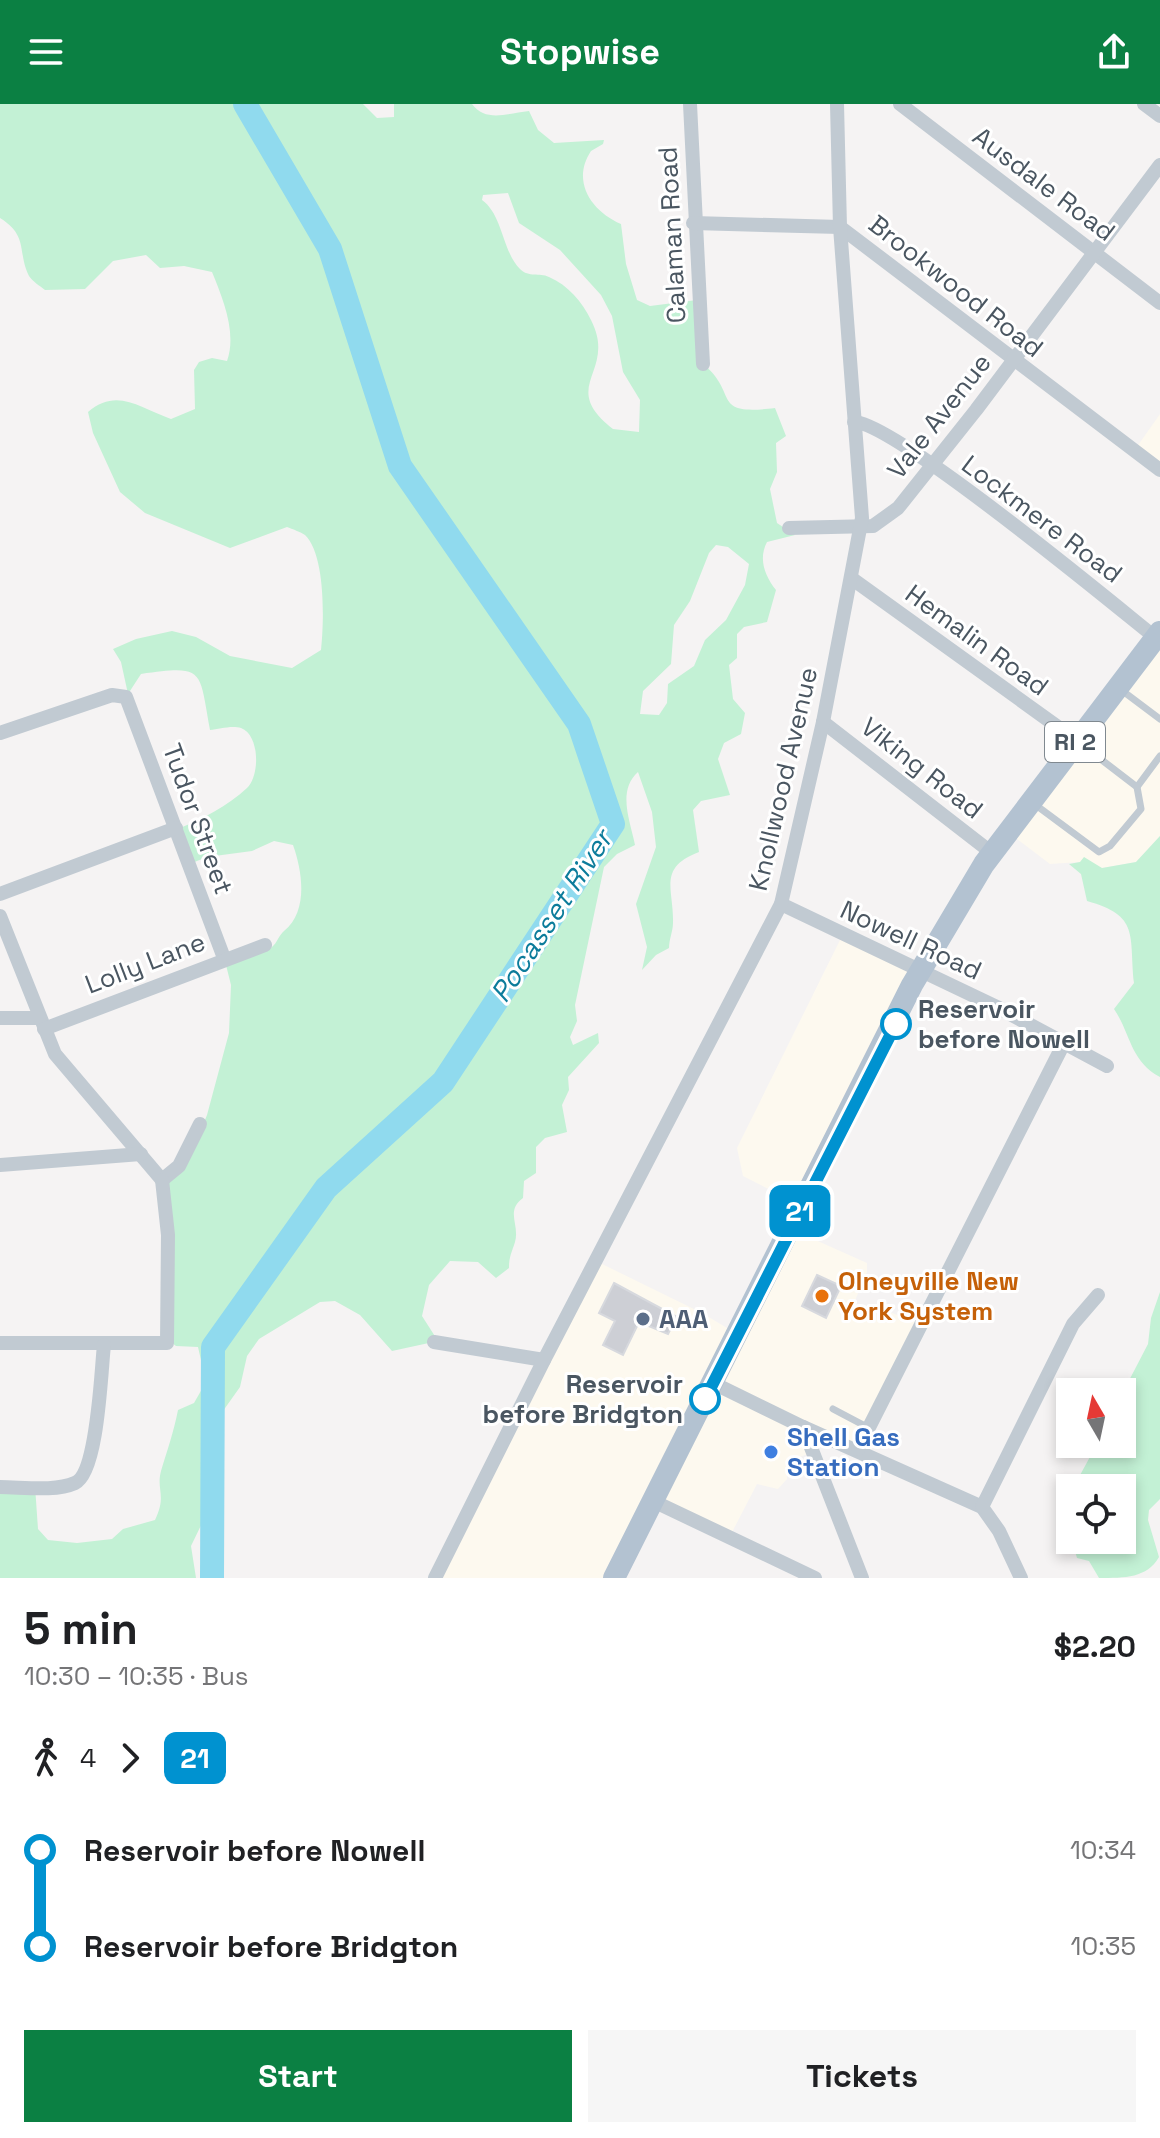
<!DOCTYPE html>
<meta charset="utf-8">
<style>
body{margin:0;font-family:"Space Grotesk",sans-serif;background:#f6f6f6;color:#202124;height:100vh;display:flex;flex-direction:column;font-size:30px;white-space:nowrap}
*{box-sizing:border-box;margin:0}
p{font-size:26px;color:#757577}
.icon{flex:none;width:44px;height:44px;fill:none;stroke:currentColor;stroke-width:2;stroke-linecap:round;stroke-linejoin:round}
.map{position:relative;height:1474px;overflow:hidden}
.sheet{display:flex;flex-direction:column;background:#fff;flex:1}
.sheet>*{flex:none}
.badge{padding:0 16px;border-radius:12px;font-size:28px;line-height:52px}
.needle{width:52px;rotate:351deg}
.fabs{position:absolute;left:1056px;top:1274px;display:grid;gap:16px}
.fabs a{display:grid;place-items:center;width:80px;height:80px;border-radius:0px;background:#fff;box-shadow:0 4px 12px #0003;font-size:40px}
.map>.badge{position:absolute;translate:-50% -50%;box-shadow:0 0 0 4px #fff}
.legs{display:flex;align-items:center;gap:12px;height:88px;padding:0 24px;font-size:26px}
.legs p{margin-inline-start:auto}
.overview{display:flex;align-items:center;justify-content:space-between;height:136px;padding:0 24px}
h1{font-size:44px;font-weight:800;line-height:60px}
.cta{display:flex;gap:16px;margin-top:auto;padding:16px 24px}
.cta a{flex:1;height:92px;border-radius:0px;background:#0b8043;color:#fff;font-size:32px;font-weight:800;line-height:92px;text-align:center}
.cta a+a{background:#f6f6f6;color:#202124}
ul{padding:0 24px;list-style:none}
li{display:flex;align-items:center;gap:28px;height:96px;font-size:30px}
li i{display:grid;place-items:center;width:12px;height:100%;margin:0 10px;background:currentColor}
li i::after{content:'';width:20px;height:20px;margin:-10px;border:6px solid;border-radius:50%;background:#fff}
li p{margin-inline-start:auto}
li:first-child i{background:linear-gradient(#0000 50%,currentColor 0)}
li:last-child i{background:linear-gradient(currentColor 50%,#0000 0)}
header{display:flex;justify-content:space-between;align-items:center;height:104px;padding:0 24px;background:#0b8043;color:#fff;font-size:36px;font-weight:800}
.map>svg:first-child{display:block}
.commercial{fill:#fdf9ef}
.green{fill:#c3f1d5;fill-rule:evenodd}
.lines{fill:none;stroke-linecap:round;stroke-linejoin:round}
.river{stroke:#90daee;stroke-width:24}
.building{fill:#cdcfd5;stroke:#d7d9de;stroke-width:2}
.lane{stroke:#c1cad2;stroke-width:7}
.street{stroke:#c1cad2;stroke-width:14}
.primary{stroke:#b3c2d1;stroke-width:22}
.line-1-casing{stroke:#fff;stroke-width:18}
.line-1{stroke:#0092d0;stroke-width:12}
.stop-1-dot{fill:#fff;stroke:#0092d0;stroke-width:4}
.food-dot{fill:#e8710a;stroke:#fff;stroke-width:3}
.service-dot{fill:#5c6f8a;stroke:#fff;stroke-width:3}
.shop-dot{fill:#3f7fe0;stroke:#fff;stroke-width:3}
.labels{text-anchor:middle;stroke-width:6;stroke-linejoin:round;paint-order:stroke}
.shield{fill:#fff;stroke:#808990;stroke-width:2}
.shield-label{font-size:24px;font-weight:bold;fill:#4a5661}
.street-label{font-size:26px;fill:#4a5661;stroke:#fff}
.stop-label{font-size:26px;font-weight:bold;fill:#4a5661;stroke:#fff;text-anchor:start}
.food-label{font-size:26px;font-weight:bold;fill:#c56008;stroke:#fff;text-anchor:start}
.service-label{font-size:26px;font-weight:bold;fill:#4e5e75;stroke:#fff;text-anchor:start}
.shop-label{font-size:26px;font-weight:bold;fill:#366cbe;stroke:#fff;text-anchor:start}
.water-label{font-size:28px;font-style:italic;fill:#0c7c9b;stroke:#fff}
</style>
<header><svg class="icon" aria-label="menu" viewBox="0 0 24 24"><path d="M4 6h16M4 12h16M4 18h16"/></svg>Stopwise<svg class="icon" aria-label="share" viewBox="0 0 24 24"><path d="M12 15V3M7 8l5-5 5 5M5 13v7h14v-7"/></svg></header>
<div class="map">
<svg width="1160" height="1474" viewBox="0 0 1160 1474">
<rect width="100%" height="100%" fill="#f5f3f3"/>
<g class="commercial">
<polygon points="1160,310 1160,364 1136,344"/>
<polygon points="1160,527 1160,732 1136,758 1102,764 1080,758 1050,760 1009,729"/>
<polygon points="843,830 913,860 800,1101 743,1072 737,1044"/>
<polygon points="793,1126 867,1159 867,1168 851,1206 863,1210 870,1203 877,1203 920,1220 858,1345 812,1327 810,1349 787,1358 787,1375 778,1385 757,1380 729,1434 656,1397 613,1474 436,1474 600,1159 702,1209 737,1230"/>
</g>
<g class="green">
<path d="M0 0H363L377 14 394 13V0H472C486 19 508 9 529 7L538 26 554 39 604 36 603 40 591 47C571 77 591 107 621 120L626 160 637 196 650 202 697 196 703 260C740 290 709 312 775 304L786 332 776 339 777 368 770 385 777 419 795 431 767 438C758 455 765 472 776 486L767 518 744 523 737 530V554L729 561 733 595 745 609 741 630 724 639 718 655 730 691 701 697 693 706 699 748C657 764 674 785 673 819 673 827 669 835 669 844L656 851 642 866 647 843 636 800 656 743 652 708 638 668C617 687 630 716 635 741L617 750 604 763 575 901 577 917 570 933 573 941 598 929 599 939 568 973 569 986 562 1001 567 1028 545 1034 536 1043V1069L524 1077 523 1094C505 1107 520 1121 515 1138 512 1148 509 1152 509 1164L496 1174 478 1158 450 1157 429 1181 422 1212 438 1237 392 1247 360 1211 335 1197 320 1198 259 1235 247 1252 240 1283 218 1314 221 1349 212 1373 206 1411 191 1442 196 1474H0V1382H35L38 1425 48 1436 77 1439 112 1435 123 1425 155 1416C167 1391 156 1386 161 1367 167 1347 174 1327 178 1306L194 1299 206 1278 198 1243 176 1242 167 1235 166 1081 193 1045 207 1011 229 929 231 881 226 861C239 851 259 852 272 843 277 839 279 831 284 827 308 808 303 769 293 741L274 737 252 747 207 753 192 759 178 725C202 715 228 702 247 684 260 672 260 631 241 624 232 621 219 625 210 626 199 565 205 561 141 570L128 590 121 558 113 545 136 535 172 527 196 533 230 552 292 564 321 546C324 519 326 451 305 431 301 428 292 425 287 423L230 444 145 409 120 388 93 329 88 308C117 283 140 304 171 315L195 305 194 266 199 258 212 254 227 257C237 229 223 195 212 168L184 162 160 164 146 151 113 157 85 185 45 186C40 182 32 177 29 172 17 148 29 132 0 114ZM508 89 519 119 560 146 601 191 612 212 623 268 640 296 639 328 613 325C557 281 618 269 591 216 582 198 568 181 549 173 539 168 529 174 520 165 502 147 503 111 482 96L483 91ZM716 441 728 443 749 460 745 481 726 516 705 536 694 562 668 580 667 599 659 611 640 610 643 587 671 560 674 521 690 497 709 449Z"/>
<path d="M1160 732V973C1130 957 1131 930 1114 905L1134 879C1129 830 1140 812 1087 797L1081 770 1069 760 1080 758 1084 753 1102 764 1136 758Z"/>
<path d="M1160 1188V1395L1149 1406 1148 1416 1159 1453C1147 1474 1125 1474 1099 1474L1089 1457 1077 1454 1072 1436H1122V1384H1073L1097 1340H1122V1290L1148 1240 1151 1214Z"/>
<polygon points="1070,1390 1070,1432 1057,1408"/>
</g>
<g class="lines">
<polyline class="river" points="212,1474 213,1243 326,1084 443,978 613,720 579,620 400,362 330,145 245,0"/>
</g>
<g class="building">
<polygon points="817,1171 841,1182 826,1214 802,1202"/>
<polygon points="614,1179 677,1213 668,1230 639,1218 623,1251 603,1241 615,1217 599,1209"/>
</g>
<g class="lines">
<g class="lane">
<polyline points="1120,585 1160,615"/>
<polyline points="1137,683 1160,652"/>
<polyline points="1033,699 1099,748 1110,742 1141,705 1137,683 1081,640"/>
<polyline points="833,1305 869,1324"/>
</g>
<g class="street">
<polyline points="690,0 703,260"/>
<polyline points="900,0 1160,199"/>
<polyline points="1144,0 1160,12"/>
<polyline points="693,119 840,123 1160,366"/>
<path d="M854 318C894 318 1111 498 1156 534"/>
<polyline points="789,424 873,422 898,404 976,306 1160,61"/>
<polyline points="851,474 1076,636"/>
<polyline points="823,618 992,749"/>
<polyline points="0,629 112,591 126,593 224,854"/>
<polyline points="0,790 176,724"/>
<polyline points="781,800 997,903 1107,962"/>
<polyline points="0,812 55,950 162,1076"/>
<polyline points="0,914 39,914"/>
<polyline points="44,925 265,841"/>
<polyline points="0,1061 141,1050"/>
<polyline points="162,1076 179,1062 200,1020"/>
<polyline points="434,1238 544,1256"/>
<polyline points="0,1239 167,1239 168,1131 162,1076"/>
<polyline points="713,1279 803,1323 982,1403 999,1427 1021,1474"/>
<polyline points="803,1323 862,1474"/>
<polyline points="858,1345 1064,939"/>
<path d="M0 1383C22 1383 55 1388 75 1379 98 1369 101 1266 104 1241"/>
<polyline points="653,1397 815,1474"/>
<polyline points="982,1403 1073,1220 1098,1191"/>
<polyline points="435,1474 544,1256 781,800 823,618 862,414 840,123 837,0"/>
</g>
<polyline class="primary" points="614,1474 912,881 984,760 1160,528"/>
</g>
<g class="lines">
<g class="line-1-casing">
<polyline id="line-1" points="705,1295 896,920"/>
</g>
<use href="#line-1" class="line-1"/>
</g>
<g class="stop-1-dot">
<circle cx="896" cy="920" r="14"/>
<circle cx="705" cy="1295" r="14"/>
</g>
<circle class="food-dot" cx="822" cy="1192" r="8"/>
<circle class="service-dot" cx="643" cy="1215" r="8"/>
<circle class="shop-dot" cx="771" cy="1348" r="8"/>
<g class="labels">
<rect class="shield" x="1045" y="618" width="60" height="40" rx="6"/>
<g class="shield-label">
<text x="1075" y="646">RI 2</text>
</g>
<g class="street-label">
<text transform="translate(1044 80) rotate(37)" y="9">Ausdale Road</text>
<text transform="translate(672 131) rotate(-93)" y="9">Calaman Road</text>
<text transform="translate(956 182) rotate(38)" y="9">Brookwood Road</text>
<text transform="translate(939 312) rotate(-52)" y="9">Vale Avenue</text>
<text transform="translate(1042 415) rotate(37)" y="9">Lockmere Road</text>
<text transform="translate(977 536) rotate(36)" y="9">Hemalin Road</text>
<text transform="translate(922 664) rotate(38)" y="9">Viking Road</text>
<text transform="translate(783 675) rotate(-77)" y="9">Knollwood Avenue</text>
<text transform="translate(198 715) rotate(70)" y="9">Tudor Street</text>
<text transform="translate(911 836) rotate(25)" y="9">Nowell Road</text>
<text transform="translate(145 859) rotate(-21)" y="9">Lolly Lane</text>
</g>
<g class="stop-label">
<text x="918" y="914">Reservoir<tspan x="918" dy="30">before Nowell</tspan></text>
<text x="683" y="1289" text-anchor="end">Reservoir<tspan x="683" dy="30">before Bridgton</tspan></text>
</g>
<g class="food-label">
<text x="838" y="1186">Olneyville New<tspan x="838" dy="30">York System</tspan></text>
</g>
<g class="service-label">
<text x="659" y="1224">AAA</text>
</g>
<g class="shop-label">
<text x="787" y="1342">Shell Gas<tspan x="787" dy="30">Station</tspan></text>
</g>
<g class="water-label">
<text transform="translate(551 812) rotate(-57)" y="10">Pocasset River</text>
</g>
</g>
</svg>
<div class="fabs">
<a><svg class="needle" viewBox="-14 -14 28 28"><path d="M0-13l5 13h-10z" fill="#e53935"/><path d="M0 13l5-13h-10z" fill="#757577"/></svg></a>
<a><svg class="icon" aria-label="locate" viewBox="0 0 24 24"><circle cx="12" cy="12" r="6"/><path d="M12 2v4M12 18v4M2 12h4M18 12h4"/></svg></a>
</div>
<b class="badge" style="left:800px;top:1107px;background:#0092d0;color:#fff">21</b>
</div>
<section class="sheet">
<div class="overview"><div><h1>5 min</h1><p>10:30 – 10:35 · Bus</p></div><b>$2.20</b></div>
<div class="legs"><svg class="icon" aria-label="walk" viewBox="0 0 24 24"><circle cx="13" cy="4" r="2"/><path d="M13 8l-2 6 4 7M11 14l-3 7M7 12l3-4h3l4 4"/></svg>4<svg class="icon" aria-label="forward" viewBox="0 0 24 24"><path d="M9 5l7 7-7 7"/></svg><b class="badge" style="background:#0092d0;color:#fff">21</b></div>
<ul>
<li><i style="color:#0092d0"></i><b>Reservoir before Nowell</b><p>10:34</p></li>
<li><i style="color:#0092d0"></i><b>Reservoir before Bridgton</b><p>10:35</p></li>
</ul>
<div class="cta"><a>Start</a><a>Tickets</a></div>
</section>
